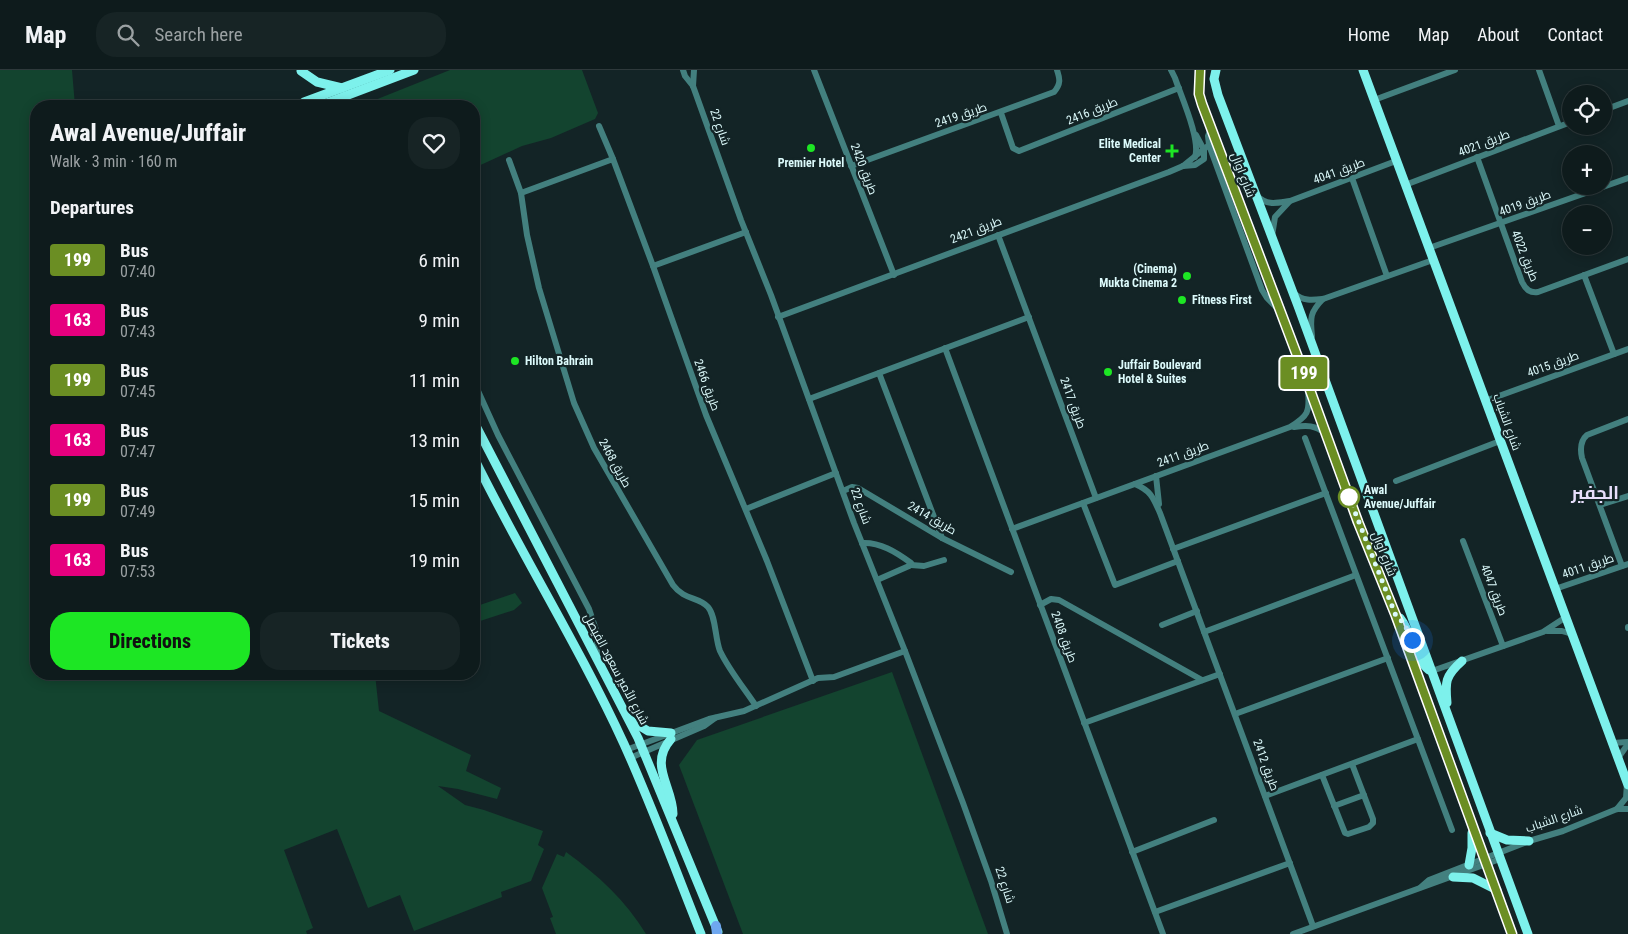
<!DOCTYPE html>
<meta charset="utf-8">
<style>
body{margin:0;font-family:"Roboto Condensed",Cairo,sans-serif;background:#172425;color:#f1f3f6;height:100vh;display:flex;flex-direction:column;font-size:19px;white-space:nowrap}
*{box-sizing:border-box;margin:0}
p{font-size:16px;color:#9ba1a3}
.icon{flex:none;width:28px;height:28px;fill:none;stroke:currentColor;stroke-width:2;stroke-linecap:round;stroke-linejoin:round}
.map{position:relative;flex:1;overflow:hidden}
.side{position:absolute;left:30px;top:30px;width:450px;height:580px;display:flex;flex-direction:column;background:#0e1b1c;border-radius:20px;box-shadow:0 2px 12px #0003,0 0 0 1px #2e393b}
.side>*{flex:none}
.badge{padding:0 10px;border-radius:4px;font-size:18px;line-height:32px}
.fabs{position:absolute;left:1562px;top:15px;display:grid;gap:10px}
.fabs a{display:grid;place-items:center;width:50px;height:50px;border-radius:50%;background:#0e1b1c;box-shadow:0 2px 12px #0003,0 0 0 1px #2e393b;font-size:25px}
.you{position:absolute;width:25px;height:25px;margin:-12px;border:4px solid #fff;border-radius:50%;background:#1a73e8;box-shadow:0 0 0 8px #1a73e833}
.map>.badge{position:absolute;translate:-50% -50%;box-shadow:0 0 0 2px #fff}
h2{padding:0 20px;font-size:19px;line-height:45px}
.round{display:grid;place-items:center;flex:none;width:52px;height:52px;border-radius:20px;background:#172425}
.head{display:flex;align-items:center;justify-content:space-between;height:85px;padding:0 20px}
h1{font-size:24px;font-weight:800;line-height:38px}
.button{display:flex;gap:10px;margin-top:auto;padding:10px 20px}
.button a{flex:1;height:58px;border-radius:20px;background:#1de624;color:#111;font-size:20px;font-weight:800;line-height:58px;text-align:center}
.button a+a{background:#172425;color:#f1f3f6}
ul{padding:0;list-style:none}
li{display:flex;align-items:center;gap:15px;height:60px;padding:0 20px}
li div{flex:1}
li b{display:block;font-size:19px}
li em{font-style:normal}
li .badge{min-width:55px;font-weight:700;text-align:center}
header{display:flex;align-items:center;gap:30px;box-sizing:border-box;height:70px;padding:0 25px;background:#0e1b1c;border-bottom:1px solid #2e393b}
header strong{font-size:24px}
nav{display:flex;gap:28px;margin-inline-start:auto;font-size:18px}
.search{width:350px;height:45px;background:#172425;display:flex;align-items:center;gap:12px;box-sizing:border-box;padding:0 18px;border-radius:20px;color:#9ba1a3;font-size:19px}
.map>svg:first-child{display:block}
.water{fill:#13442f}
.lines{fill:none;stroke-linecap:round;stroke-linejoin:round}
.street{stroke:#43807f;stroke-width:6}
.secondary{stroke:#7df1ec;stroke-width:9}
.primary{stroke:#6fa7ef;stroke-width:10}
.line-casing{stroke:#fff;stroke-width:11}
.line{stroke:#6b8e23;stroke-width:8}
.walk{stroke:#dcfafb;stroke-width:5;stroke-dasharray:0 9}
.poi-dot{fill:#1de624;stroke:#132426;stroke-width:2}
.stop-dot{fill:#fff;stroke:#6b8e23;stroke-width:2.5}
.labels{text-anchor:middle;stroke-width:4.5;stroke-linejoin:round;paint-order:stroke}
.street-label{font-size:12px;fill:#dcfafb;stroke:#132426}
.poi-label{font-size:12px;font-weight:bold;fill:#dcfafb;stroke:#132426;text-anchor:start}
.stop-label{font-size:12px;font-weight:bold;fill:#dcfafb;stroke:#132426;text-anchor:start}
.district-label{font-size:18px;font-weight:bold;fill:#e7defb;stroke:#132426}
</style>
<header>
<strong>Map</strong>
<div class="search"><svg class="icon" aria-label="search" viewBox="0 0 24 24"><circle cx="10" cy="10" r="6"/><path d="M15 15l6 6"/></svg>Search here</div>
<nav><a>Home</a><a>Map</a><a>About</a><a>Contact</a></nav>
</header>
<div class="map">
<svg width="1628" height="864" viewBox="0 0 1628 864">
<rect width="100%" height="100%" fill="#132426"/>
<g class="water">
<polygon points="0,0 72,0 75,36 36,36 36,604 375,604 379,641 471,685 466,701 501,718 497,729 458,719 438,716 465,735 484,740 543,761 538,775 544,779 531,811 501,822 502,827 414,861 400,825 368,838 337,759 284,780 313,858 306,861 307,864 0,864"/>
<polygon points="450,0 582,0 598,43 595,49 551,68 522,76 474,98 474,36 360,36"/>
<polygon points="515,523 522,533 514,540 474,553 474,537"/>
<polygon points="892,602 988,864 743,864 679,695 697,670"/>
<path d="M566 782C598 805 626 831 646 864H556L550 848 553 847 542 818 557 784 564 787Z"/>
</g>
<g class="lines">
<g class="street">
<polyline points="683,0 685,6 693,16 741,150 771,225 854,453 905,581 963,733 991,811 1007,864"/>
<polyline points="814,0 894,205"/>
<path d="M1171 0 1175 8C1181 26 1201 70 1195 87"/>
<polyline points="1539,0 1559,56"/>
<polyline points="693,16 694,0"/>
<polyline points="1374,30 1455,0"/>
<polyline points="1604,40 1628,31"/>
<polyline points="1001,43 1013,78 1019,81 1179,18"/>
<polyline points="599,56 613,89"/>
<polyline points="1211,58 1208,66 1209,75 1262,220 1267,228 1278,239"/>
<path d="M1477 87 1522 212C1526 220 1530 223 1538 222L1628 189"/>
<path d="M509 90 521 123 527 165 539 218 574 333 594 378 673 515C685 531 698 526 708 537 716 546 715 569 720 581 729 600 744 618 756 636"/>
<path d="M851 96 1054 22C1061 14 1060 9 1057 0"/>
<polyline points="1183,96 1195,95 1204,89 1204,80 1196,65"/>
<polyline points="1352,108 1387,206"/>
<polyline points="1405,115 1571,52"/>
<polyline points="521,123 613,89 653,196 706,345 767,491 813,611"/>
<path d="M1257 126C1268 136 1276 133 1290 131L1396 91"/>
<polyline points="998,165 1096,428"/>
<polyline points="1272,166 1275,147 1289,132"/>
<polyline points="1429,178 1628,108"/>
<polyline points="653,196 746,162"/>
<polyline points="1584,205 1614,284"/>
<path d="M1295 224C1303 231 1312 230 1323 229L1433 190"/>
<polyline points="778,247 1169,102 1183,96 1209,75"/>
<path d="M1312 266C1310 248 1310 242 1323 229"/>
<polyline points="945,278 1163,864"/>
<polyline points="879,303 942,468"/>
<polyline points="474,312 498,365 589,539 597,563 597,588"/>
<polyline points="809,329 1029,247"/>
<polyline points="1485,331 1628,279"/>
<path d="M1294 357C1307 355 1315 355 1326 364"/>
<polyline points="1305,368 1452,760"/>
<polyline points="1156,406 1159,434"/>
<polyline points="1396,411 1500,371"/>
<path d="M1135 414C1151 421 1153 427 1160 443L1313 856"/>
<polyline points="843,421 852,417 858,418 942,468 1011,502"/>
<polyline points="1083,433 1115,515 1178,491"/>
<polyline points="1600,435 1628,426"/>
<polyline points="746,439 836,403"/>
<path d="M1012 459 1290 357C1308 346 1310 342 1308 321"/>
<polyline points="1463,471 1503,576"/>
<path d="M862 473C880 472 896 482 911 493L909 496 877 510"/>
<polyline points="1173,479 1326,423"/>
<polyline points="911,495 924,496 944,490"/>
<path d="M1622 496 1582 388C1580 379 1580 371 1587 365L1628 349"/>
<polyline points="1555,519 1628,494"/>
<polyline points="1040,535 1051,529 1059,530 1202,610"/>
<polyline points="1162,555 1197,541"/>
<polyline points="1628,557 1628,558"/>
<polyline points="1547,561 1562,561 1572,564"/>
<polyline points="1204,562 1356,505"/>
<polyline points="1432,601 1543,562 1566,547"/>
<polyline points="1235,644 1388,588"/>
<polyline points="1084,653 1220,604"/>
<polyline points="1612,673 1628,672"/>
<polyline points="626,680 709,649 744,641 818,608 834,607 905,581"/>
<polyline points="630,688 704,656 715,648"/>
<polyline points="1618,688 1628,674"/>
<polyline points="1322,705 1345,763 1348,764 1369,757 1373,753 1373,749 1352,694"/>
<polyline points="1265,726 1418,669"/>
<polyline points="1334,736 1364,725"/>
<polyline points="1617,739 1626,728 1627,713"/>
<polyline points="1132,782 1214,750"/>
<polyline points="1421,817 1429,810 1529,771 1563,761 1617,739 1628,739"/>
<polyline points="1155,842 1290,793"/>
<polyline points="1293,864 1500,789"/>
</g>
<g class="secondary">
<polyline points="1200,0 1199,24 1202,34 1306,309 1358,452 1396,546 1512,864"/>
<polyline points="1216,0 1214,9 1218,25 1298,236 1528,864"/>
<polyline points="1363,0 1628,715"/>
<polyline points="301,1 317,12 342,18"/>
<polyline points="306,36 304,32 390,0"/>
<polyline points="319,36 414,0"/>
<polyline points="474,352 638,668 718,862"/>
<path d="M474 388C521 484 579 576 624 674 652 736 676 801 701 864"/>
<path d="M1400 548C1413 564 1413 587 1429 600"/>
<path d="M1447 633C1445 612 1445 606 1462 591"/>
<polyline points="630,650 648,661 671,663"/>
<path d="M671 669C648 695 673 717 673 744"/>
<polyline points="1490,763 1507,770 1529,771"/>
<polyline points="1469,795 1472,778 1472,763"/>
<polyline points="1453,807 1473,808 1497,820"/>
</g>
<polyline class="primary" points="716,856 717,864"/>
</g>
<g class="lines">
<g class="line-casing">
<polyline id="line" points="1200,0 1199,24 1202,34 1306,309 1358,452 1396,546 1512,864"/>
</g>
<use href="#line" class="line"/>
<polyline class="walk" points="1349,427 1396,546 1404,553 1412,570"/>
</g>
<g class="poi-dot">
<circle cx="811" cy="78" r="5"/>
<path d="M1169.5 73.5h5v5h5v5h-5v5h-5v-5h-5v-5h5z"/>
<circle cx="1187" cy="206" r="5"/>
<circle cx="1182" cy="230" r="5"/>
<circle cx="515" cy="291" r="5"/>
<circle cx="1108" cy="302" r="5"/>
</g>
<circle class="stop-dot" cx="1349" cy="427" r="10"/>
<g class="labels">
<g class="street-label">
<text transform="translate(1092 41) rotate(-22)" y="4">طريق 2416</text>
<text transform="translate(961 45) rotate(-19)" y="4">طريق 2419</text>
<text transform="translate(720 57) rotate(71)" y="4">شارع 22</text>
<text transform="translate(1484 73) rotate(-21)" y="4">طريق 4021</text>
<text transform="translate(864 99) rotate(69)" y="4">طريق 2420</text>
<text transform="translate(1339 101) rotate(-20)" y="4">طريق 4041</text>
<text transform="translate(1243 105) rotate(69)" y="4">شارع اوال</text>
<text transform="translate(1525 133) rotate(-20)" y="4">طريق 4019</text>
<text transform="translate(976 160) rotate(-21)" y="4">طريق 2421</text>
<text transform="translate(1525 186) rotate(68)" y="4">طريق 4022</text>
<text transform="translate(1553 294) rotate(-20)" y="4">طريق 4015</text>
<text transform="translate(707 315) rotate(70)" y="4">طريق 2466</text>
<text transform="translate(1073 333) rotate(70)" y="4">طريق 2417</text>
<text transform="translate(1507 352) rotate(70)" y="4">شارع الشباب</text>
<text transform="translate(1183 384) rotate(-20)" y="4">طريق 2411</text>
<text transform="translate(615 393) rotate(61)" y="4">طريق 2468</text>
<text transform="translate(861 436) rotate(70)" y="4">شارع 22</text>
<text transform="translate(932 448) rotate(30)" y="4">طريق 2414</text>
<text transform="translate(1384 484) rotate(68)" y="4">شارع اوال</text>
<text transform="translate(1588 496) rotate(-19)" y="4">طريق 4011</text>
<text transform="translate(1494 520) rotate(69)" y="4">طريق 4047</text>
<text transform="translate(1064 567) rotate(70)" y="4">طريق 2408</text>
<text transform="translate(616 599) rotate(62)" y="4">شارع الأمير سعود الفيصل</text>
<text transform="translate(1266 695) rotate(70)" y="4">طريق 2412</text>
<text transform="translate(1554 749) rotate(-19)" y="4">شارع الشباب</text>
<text transform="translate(1005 815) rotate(72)" y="4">شارع 22</text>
</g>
<g class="poi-label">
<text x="1161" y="78" text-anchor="end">Elite Medical<tspan x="1161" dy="14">Center</tspan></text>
<text x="811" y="97" text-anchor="middle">Premier Hotel</text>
<text x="1177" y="203" text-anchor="end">(Cinema)<tspan x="1177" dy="14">Mukta Cinema 2</tspan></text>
<text x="1192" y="234">Fitness First</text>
<text x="525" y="295">Hilton Bahrain</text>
<text x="1118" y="299">Juffair Boulevard<tspan x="1118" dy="14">Hotel &amp; Suites</tspan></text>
</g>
<g class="stop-label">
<text x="1364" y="424">Awal<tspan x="1364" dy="14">Avenue/Juffair</tspan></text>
</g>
<g class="district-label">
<text x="1595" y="429">الجفير</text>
</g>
</g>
</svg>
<div class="fabs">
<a><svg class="icon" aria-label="locate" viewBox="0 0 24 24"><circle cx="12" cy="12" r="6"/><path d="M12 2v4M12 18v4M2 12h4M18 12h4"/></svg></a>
<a>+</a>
<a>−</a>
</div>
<div class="you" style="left:1412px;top:570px"></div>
<b class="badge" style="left:1304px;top:303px;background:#6b8e23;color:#fff">199</b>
<section class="side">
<div class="head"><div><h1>Awal Avenue/Juffair</h1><p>Walk · 3 min · 160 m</p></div><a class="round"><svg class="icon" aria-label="heart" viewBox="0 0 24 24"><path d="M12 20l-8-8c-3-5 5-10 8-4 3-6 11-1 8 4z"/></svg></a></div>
<h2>Departures</h2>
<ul>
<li><span class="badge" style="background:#6b8e23;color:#fff">199</span><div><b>Bus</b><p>07:40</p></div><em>6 min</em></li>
<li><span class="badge" style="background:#e6007e;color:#fff">163</span><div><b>Bus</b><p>07:43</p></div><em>9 min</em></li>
<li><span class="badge" style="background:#6b8e23;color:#fff">199</span><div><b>Bus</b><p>07:45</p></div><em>11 min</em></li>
<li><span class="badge" style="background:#e6007e;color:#fff">163</span><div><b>Bus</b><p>07:47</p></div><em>13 min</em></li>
<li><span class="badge" style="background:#6b8e23;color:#fff">199</span><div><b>Bus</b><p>07:49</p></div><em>15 min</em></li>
<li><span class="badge" style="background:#e6007e;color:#fff">163</span><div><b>Bus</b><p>07:53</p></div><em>19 min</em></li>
</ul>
<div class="button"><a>Directions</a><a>Tickets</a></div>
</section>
</div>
